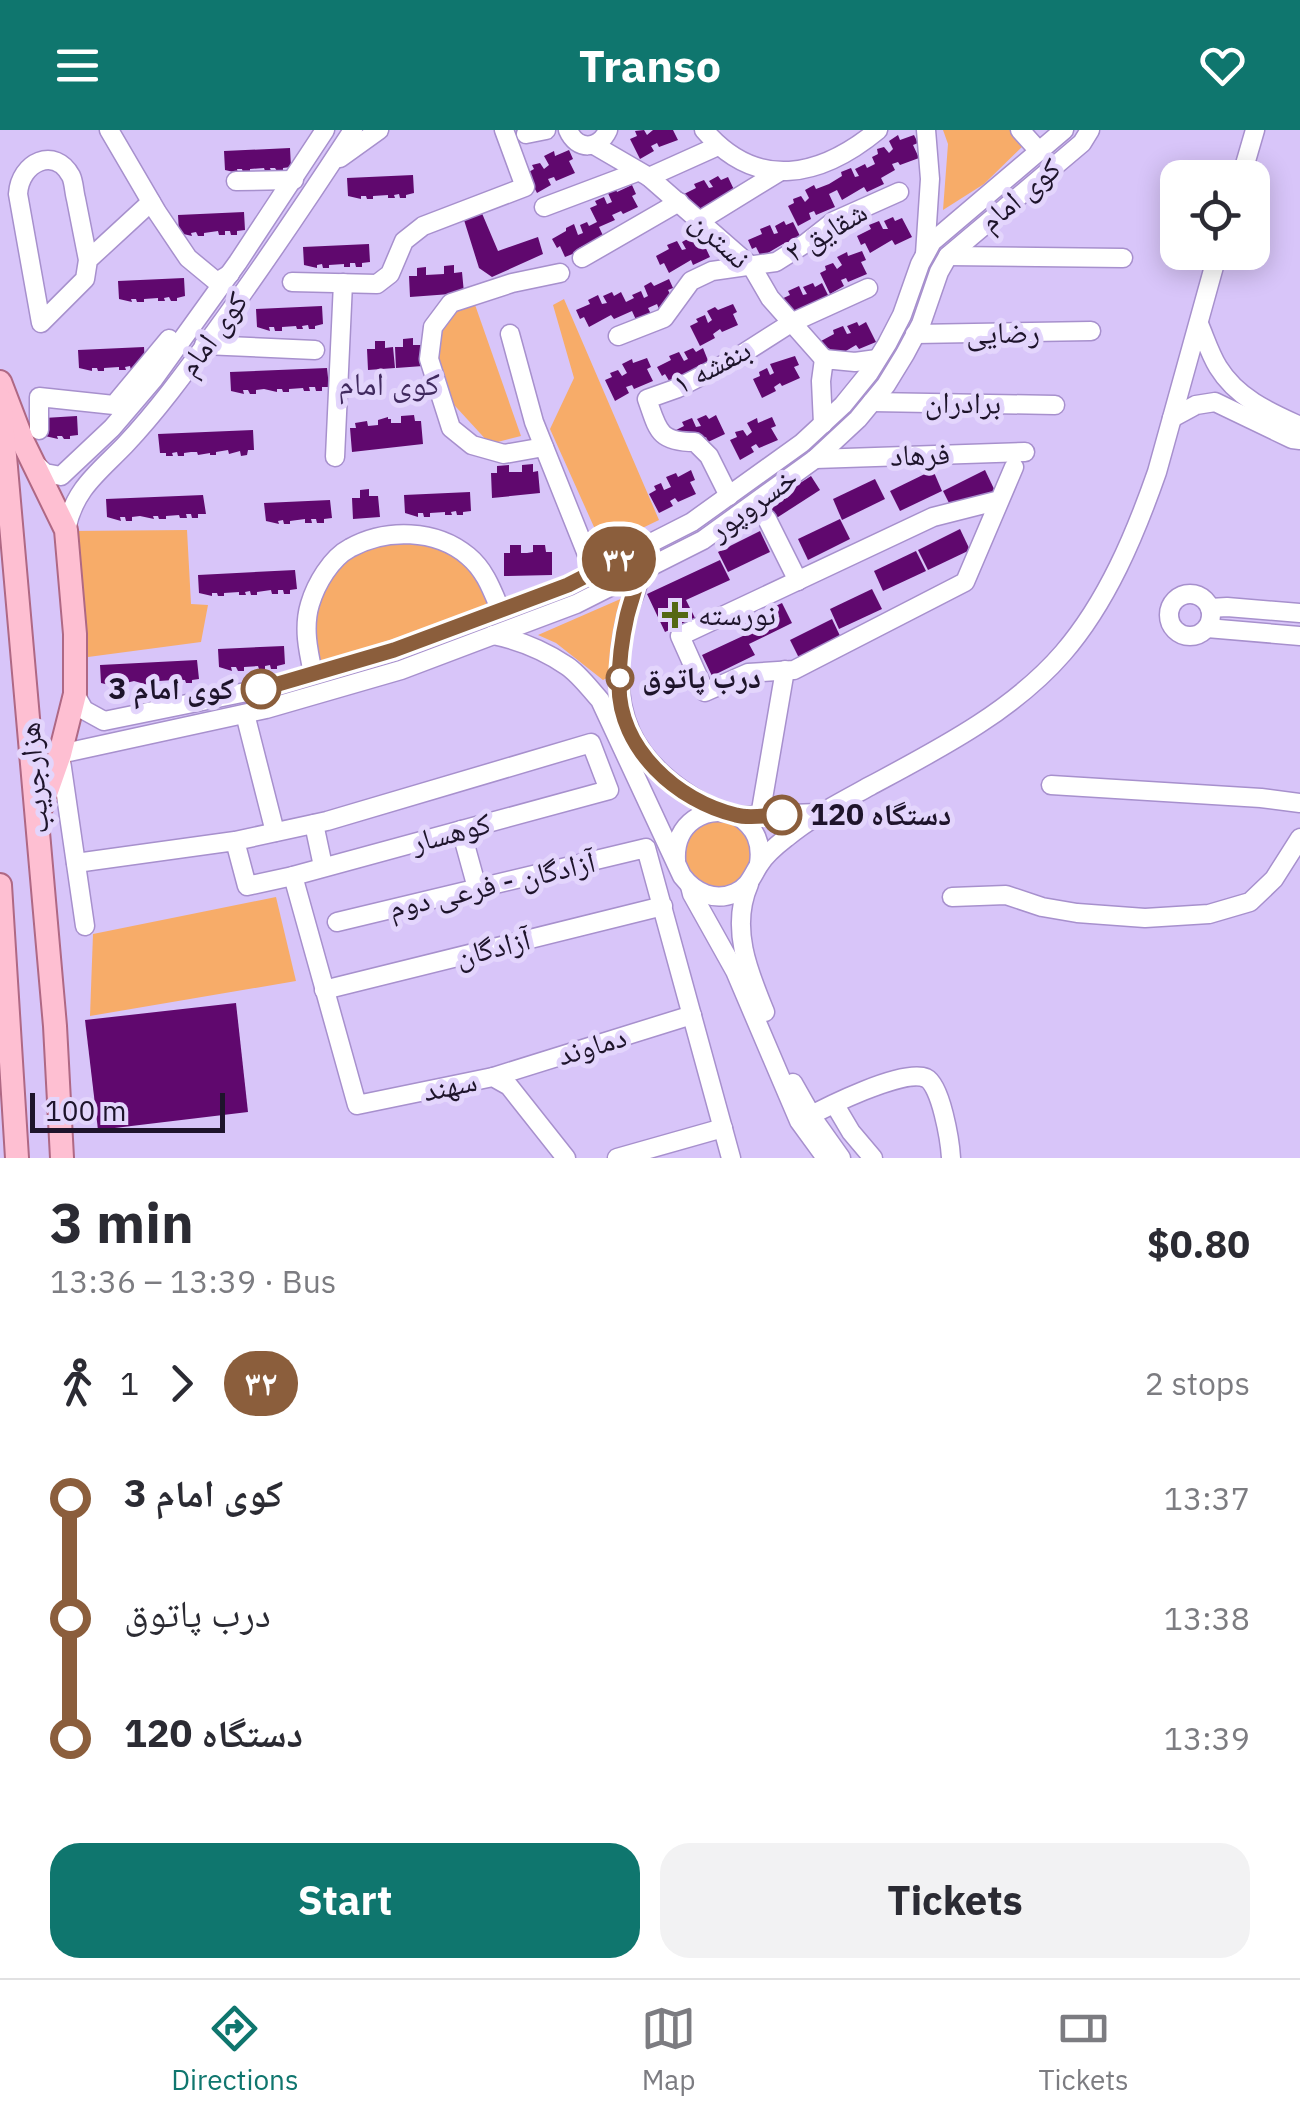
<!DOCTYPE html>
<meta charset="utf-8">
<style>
body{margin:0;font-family:"IBM Plex Sans","Noto Naskh Arabic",sans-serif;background:#f2f2f3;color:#2b2b33;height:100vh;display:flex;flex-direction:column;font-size:38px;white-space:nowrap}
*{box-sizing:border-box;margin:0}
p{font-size:32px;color:#7c7c81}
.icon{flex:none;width:55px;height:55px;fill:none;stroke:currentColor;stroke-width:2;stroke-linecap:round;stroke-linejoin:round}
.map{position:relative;height:1028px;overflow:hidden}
.sheet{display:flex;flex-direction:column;background:#fff;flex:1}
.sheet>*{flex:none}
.badge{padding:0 20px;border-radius:32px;font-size:35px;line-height:65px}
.tools{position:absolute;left:1160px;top:30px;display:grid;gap:20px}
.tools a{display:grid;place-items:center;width:110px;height:110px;border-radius:20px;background:#fff;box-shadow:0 5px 25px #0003;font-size:50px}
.scale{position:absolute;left:30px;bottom:25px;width:195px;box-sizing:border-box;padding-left:10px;border:5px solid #1e142b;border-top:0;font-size:28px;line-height:35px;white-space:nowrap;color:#1e142b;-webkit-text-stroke:8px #e3d5fc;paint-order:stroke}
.map>.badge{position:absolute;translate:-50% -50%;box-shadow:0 0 0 5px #fff}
.legs{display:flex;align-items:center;gap:15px;height:110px;padding:0 50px;font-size:32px}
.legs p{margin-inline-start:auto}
.summary{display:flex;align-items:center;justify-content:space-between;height:170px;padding:0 50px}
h1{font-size:55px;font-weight:700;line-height:75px}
.cta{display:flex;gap:20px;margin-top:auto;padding:20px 50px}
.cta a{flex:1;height:115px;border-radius:30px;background:#0f766e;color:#fff;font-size:40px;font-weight:700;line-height:115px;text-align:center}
.cta a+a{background:#f2f2f3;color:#2b2b33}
ul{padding:0 50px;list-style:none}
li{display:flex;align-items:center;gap:35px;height:120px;font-size:38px}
li i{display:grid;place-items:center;width:15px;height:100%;margin:0 12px;background:currentColor}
li i::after{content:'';width:25px;height:25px;margin:-12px;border:8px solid;border-radius:50%;background:#fff}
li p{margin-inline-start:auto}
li:first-child i{background:linear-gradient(#0000 50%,currentColor 0)}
li:last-child i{background:linear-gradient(currentColor 50%,#0000 0)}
header{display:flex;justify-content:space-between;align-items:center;height:130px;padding:0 50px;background:#0f766e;color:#fff;font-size:45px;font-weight:700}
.tabs{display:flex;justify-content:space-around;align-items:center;height:140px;border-top:2px solid #e1e1e2;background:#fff;font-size:28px;color:#7c7c81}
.tabs a{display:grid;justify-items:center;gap:5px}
.tabs .on{color:#0f766e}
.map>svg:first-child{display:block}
.green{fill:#f7ac69}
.building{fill:#60086e}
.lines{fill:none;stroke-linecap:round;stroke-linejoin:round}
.minor-casing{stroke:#a790cd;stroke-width:21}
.major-casing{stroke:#af6884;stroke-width:26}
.minor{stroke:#fff;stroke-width:18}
.major{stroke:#febfd2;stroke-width:22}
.line-1-casing{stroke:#fff;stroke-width:22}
.line-1{stroke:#8b5e3c;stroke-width:15}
.poi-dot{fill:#566813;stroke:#e3d5fc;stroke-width:4}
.stop-1-dot{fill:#fff;stroke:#8b5e3c;stroke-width:5}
.labels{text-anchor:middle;stroke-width:10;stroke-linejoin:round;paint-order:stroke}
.street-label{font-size:30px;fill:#1e142b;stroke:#e3d5fc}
.poi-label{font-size:30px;fill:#1e142b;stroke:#e3d5fc;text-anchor:start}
.stop-label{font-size:30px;font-weight:bold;fill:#1e142b;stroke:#e3d5fc;text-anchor:start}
.neighbourhood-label{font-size:32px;fill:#412a5f;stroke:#e3d5fc}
</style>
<header><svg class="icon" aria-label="menu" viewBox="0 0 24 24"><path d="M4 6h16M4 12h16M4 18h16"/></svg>Transo<svg class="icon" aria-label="heart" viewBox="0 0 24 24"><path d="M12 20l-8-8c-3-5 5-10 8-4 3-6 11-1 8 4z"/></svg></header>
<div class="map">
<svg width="1300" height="1028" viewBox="0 0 1300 1028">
<rect width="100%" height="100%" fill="#d8c5f9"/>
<g class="green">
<polygon points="943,0 1015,0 1026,13 984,54 943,80 948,14"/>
<polygon points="473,169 521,306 490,314 445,265 434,215 456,179"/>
<polygon points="564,169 659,390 603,417 550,299 574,248 553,175"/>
<polygon points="187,400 191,474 208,475 201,512 88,527 70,401"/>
<path d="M394 413C460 413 462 421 495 476L319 533C313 499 310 476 330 447 335 440 340 433 347 429 361 420 378 417 394 413Z"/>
<polygon points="625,467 613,545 603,550 556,513 538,505"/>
<path d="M710 690C732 692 757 701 752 730 751 736 744 746 740 752L716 760 690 749 681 724 689 703Z"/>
<polygon points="276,767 296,851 90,886 93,804"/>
</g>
<g class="building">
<polygon points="644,0 647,5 653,0 673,0 678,10 659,17 657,13 651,16 654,21 640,29 630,9 637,6 635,1"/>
<polygon points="898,5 900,10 914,5 918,13 913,15 919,28 900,35 898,32 892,34 895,40 881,48 884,54 867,62 864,57 842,70 837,60 829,64 835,77 816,85 814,81 809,83 811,89 798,96 788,76 794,73 793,69 801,66 805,72 809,68 805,60 814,55 816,59 829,54 842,46 841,42 851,38 855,47 859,46 855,39 865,34 867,38 875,34 872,27 878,24 877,19 884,17 889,23 893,19 889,11"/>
<polygon points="290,18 291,37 283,38 283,41 277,41 275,38 270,38 271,41 265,41 264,38 250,39 250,43 243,43 242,39 237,39 238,43 225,40 224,21"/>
<polygon points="569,20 573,29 569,31 575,43 556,51 554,47 548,49 551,55 537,63 527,43 534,39 532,35 540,33 544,39 549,35 544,26 554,21 555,26"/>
<polygon points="413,45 414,63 406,65 406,68 400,68 399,64 394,65 395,68 388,68 388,65 373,66 373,69 367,69 366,66 361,66 361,69 348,66 347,48"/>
<polygon points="718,46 721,50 728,47 737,66 720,74 718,69 696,82 682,65 696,58 694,54 704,50 709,58 713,57 709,51"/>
<polygon points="632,55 636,64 632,66 638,77 623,84 621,81 612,85 615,90 599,97 606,112 589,119 587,114 579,118 580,121 565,127 560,116 557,118 552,109 566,101 566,98 574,94 578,105 583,103 580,95 587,92 589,96 597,92 590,78 597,75 595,71 604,67 607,74 612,72 607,61 615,57 617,62"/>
<polygon points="481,81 498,121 538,107 543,124 492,147 479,138 464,90"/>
<polygon points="244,82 245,100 237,101 237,105 231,105 230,101 225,101 225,105 219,105 218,101 204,103 204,106 198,106 196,102 191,103 192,106 179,103 178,85"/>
<polygon points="893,87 895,91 902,88 912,107 895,115 892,110 870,123 865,113 861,115 857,106 871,99 869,95 879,91 883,99 888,99 884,91"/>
<polygon points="784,91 786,95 793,92 803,112 786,119 783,114 761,127 756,117 752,119 748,110 762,104 760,99 770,95 774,104 778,103 775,96"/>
<polygon points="691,107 694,111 701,108 710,127 693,135 691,130 669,143 664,133 660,135 656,126 669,119 667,115 677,111 682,120 686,119 682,112"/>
<polygon points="369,114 370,132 362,133 362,137 356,137 355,133 350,133 350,137 344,137 344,134 329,135 329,138 323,138 322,134 317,135 317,138 304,135 303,117"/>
<polygon points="862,121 866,130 861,132 867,144 848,152 846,148 841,150 844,156 830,164 820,143 826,140 825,136 833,133 837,139 842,135 837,127 847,122 848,126"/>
<polygon points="454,135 454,143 462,142 464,163 410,167 409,146 417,146 417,138 426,137 426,145 444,144 444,136"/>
<polygon points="184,148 185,166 177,168 177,171 171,171 169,167 164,168 165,171 158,171 158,168 144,169 144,172 137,172 136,169 131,169 132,172 119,169 118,151"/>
<polygon points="669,149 673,158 668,160 674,172 659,179 657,174 648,178 651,184 637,192 632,181 614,189 611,185 589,197 584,187 580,189 576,180 590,174 588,170 598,165 602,174 607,173 603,166 612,162 614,166 621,162 626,172 634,168 632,165 641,161 644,168 648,166 644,156 651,152 654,156"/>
<polygon points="813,153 815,157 822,153 832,173 790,188 777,171 790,165 788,161 799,156 803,165 807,164 803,157"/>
<polygon points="733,174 737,182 733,184 738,195 722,202 720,199 713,204 715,208 700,216 690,196 698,192 696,189 705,185 708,193 712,190 707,181 715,177 718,180"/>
<polygon points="322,176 323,194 315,196 315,199 309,199 308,195 302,196 303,199 297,199 296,196 282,197 282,201 275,201 274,197 269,197 270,201 257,197 256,179"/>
<polygon points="857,192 859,196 866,192 876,212 859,219 856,215 834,228 829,218 825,219 821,211 834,204 833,200 843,196 847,204 851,203 847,196"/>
<polygon points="413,208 413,215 422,215 423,236 396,238 395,217 403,217 403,209"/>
<polygon points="375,211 385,211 385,218 393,217 395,238 368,240 367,219 375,219"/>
<polygon points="144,217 145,235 137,240 131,240 130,236 125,237 126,240 119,240 119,237 104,238 104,241 98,241 97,238 92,238 92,241 79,238 78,220"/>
<polygon points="693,218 696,222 703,218 711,238 671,254 665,244 662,246 657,237 671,230 669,226 679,222 684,231 688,229 684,222"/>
<polygon points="795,226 799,235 794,237 800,248 782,256 780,253 774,257 776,261 762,268 753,249 760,246 759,242 767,238 770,245 774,243 770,234"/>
<polygon points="647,228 651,237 647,239 653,251 634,259 632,255 626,257 629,263 615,271 605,250 612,247 610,243 618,240 622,246 627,243 622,234 632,229 633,233"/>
<polygon points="327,238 329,257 322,257 322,261 316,261 315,257 309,257 310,261 304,261 303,258 289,259 289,262 283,262 282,259 277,259 277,262 264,259 256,260 256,264 250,264 248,260 243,260 244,264 231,261 230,242"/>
<polygon points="414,285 415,291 421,291 423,314 352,322 350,298 356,298 355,293 367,291 368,296 378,295 378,290 388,287 388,289 391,289 391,293 401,293 401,286"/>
<polygon points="706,285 709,289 716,285 725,304 708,312 706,307 684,320 670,303 684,296 682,292 692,288 696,297 701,296 697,289"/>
<polygon points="77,286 78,305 70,306 70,309 64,309 62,306 57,306 58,309 45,306 44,288"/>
<polygon points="772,287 776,296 771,298 778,310 759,318 756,314 751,317 754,322 740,330 730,310 737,307 735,302 743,300 747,306 752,302 747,293 757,288 758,293"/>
<polygon points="253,300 254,320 248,320 247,325 241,326 240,321 229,324 228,320 216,322 216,325 210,325 210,323 198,325 197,322 191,322 184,323 184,326 178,326 177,322 172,323 173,326 166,326 166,323 160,323 158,304"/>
<polygon points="533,334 533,342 538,341 540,363 492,368 491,343 497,343 497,336 509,335 509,342 522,342 522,335"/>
<polygon points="691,340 695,350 690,352 696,364 678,372 675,368 670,371 673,376 659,383 649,364 656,360 654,356 661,353 664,360 671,357 666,347 676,343 678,347"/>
<polygon points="933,340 942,361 900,381 890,361"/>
<polygon points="985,340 995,361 953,381 943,361"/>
<polygon points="811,346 820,360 775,389 766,375"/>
<polygon points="875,349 885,369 842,390 833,369"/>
<polygon points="369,359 369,366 378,366 380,387 353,389 352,368 360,368 360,360"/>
<polygon points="470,362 471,381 463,382 463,385 457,385 456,381 451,382 452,385 445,385 445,382 430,383 430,387 424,387 423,383 418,383 418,387 405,383 404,365"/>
<polygon points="203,365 206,384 198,384 198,388 192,388 191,384 186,384 187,388 180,388 179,385 166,386 166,389 159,389 158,386 153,386 154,389 140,386 132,387 132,391 126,391 125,387 120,387 121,391 107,387 106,369"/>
<polygon points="330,370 332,388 324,389 324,393 317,393 316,389 311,389 312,393 305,393 305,389 290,391 290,394 284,394 283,390 278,391 279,394 266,391 264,373"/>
<polygon points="840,389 850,409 808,430 798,409"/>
<polygon points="960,399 970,420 928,440 918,420"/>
<polygon points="760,401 770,422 728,442 718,422"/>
<polygon points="510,415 521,415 521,423 527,423 533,422 533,415 545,415 546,422 552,422 552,445 504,446 504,423 510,423"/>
<polygon points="916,421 926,441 883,461 874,441"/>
<polygon points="720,430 730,450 686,470 695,488 665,502 647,464"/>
<polygon points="295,440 297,459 290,460 290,464 284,464 283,460 278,460 278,464 272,464 271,460 257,462 257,465 251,465 250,461 245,462 246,465 239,465 239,462 224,463 224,466 218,466 217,463 212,463 212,466 199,463 198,445"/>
<polygon points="872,459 882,479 839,499 830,479"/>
<polygon points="782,473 792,493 749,514 755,525 712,546 702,525 745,505 740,493"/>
<polygon points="832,489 842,510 800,530 790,510"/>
<polygon points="284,516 285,534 277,536 277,539 271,539 270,535 265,536 265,539 259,539 258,536 244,537 244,541 238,541 236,537 231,537 232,541 219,537 218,519"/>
<polygon points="197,530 199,549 192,550 192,553 186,553 185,550 179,550 180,553 174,553 173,550 159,551 159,555 153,555 152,551 147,551 148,555 134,551 126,553 126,556 120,556 119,553 113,553 114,556 101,553 100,535"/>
<polygon points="236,873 248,982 98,1000 85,890"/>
</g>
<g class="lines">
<g class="minor-casing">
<g id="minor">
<polyline points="109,0 157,82 188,128 217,152 230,144"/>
<path d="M568 0C577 21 599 20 608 0"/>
<path d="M704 0C757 62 821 47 878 0"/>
<polyline points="1020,0 1039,21"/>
<polyline points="526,4 546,0"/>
<polyline points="594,15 649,47 752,137 770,168 824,229"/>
<polyline points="340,28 379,0"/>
<polyline points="649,47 718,16"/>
<polyline points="1241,48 1255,0"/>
<polyline points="236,51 294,50"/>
<polyline points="544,77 637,42"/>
<polyline points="701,90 779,42"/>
<polyline points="925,124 930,49 926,0"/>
<polyline points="948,126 1123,128"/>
<polyline points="582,128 679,72"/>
<path d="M88 130C84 110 80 89 76 69 74 62 74 52 71 46 55 16 20 32 18 64L41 193 85 149 88 130 151 72"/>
<polyline points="292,152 377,154 390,144 404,111 423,96 525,57 504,0"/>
<path d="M1199 194C1205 208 1210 224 1218 237 1237 268 1269 282 1300 296"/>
<polyline points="510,204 534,292 594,442"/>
<polyline points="915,204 1091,201"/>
<polyline points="618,206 664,188 691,151 712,141 776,132 806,113 834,91 899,62"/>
<polyline points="204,215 315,220"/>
<polyline points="872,272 1055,275"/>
<polyline points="1172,288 1196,275 1215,272 1292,309 1300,310"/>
<polyline points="823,294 821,251 824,229 855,232 877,229"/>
<polyline points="39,300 39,267 114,275 169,209"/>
<polyline points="544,317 504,324 472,315 451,298 429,229 433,197 451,173 512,153 560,143"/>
<polyline points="335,327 343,153"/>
<polyline points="815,329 1025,322"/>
<polyline points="33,332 45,343 61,346 112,298 153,250 238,132 325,0"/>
<path d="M729 366 709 326 695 312C658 312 658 300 647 269L678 258 736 228 791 193 868 158"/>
<polyline points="1000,370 933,387 680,506 705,562 748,543 794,540 965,452 1014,337"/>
<polyline points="767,389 798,451"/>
<path d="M66 400C74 359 98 343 125 315 141 298 156 280 170 262 235 178 295 89 353 0"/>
<path d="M635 433C645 450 632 467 627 484 604 581 630 637 718 681"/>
<circle cx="1190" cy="485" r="21"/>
<polyline points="1210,478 1227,477 1300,483"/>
<polyline points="1207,498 1300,506"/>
<path d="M493 505C518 510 545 521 567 536 579 544 590 559 600 570L682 746C695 763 715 772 735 763 749 757 752 746 759 735 765 725 777 715 786 708 811 687 841 672 870 656 937 620 1012 582 1063 523 1107 472 1135 405 1157 342L1218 122"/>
<path d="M313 543C308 520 303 497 310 474 316 454 331 428 350 418 386 398 436 399 468 426 485 440 492 460 500 479"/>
<polyline points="75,564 84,580 104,591 261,559 394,520 568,455 692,392 802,313 843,275 869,243 887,214 902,185 920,134 932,112 1064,0"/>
<polyline points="245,584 275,702"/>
<polyline points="1051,655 1261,668 1300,673"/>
<path d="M738 686C756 698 762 713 759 734"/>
<polyline points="760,686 785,540"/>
<polyline points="314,694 323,736"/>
<polyline points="461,700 477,758"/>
<path d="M676 730C674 694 705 673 738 686L818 683"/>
<polyline points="76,733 235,711 327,691 591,613 609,660 293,746 247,756 235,711"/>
<polyline points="293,746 357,975 493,947 509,956 566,1028"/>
<path d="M749 754C730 797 748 841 765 882"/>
<polyline points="690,756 692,764 735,841 799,991 826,1028"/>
<polyline points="952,767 1006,765 1042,777 1077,783 1145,788 1209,784 1250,772 1274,749 1300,708"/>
<polyline points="337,792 646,718 731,1028"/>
<polyline points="85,796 60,624 266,579 401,540 576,474 703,410 815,329 858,289 886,255 905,224 921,194 939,142 948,126 1082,13 1090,0"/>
<polyline points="324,860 663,776"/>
<polyline points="493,947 692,885"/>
<polyline points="793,953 814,990 841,1028"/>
<polyline points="835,975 851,1002 873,1028"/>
<path d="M802 990C824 978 903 938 926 948 941 955 950 1011 951 1028"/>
<polyline points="617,1028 723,998"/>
</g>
</g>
<g class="major-casing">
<g id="major">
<polyline points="0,252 23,312 66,400 75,504 75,564 60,624 41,678"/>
<polyline points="0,269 55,896 62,1028"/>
<polyline points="0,755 17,1028"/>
</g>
</g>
<use href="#minor" class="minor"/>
<use href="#major" class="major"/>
</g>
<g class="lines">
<g class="line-1-casing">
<path id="line-1" d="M261 559 394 520 568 455 629 424 639 440C637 456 631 470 627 486 622 508 619 532 619 555 619 619 677 671 736 685 749 689 768 685 782 685"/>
</g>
<use href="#line-1" class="line-1"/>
</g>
<path class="poi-dot" d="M670 470h10v10h10v10h-10v10h-10v-10h-10v-10h10z"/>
<g class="stop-1-dot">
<circle cx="620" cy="548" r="12"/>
<circle cx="261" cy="559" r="18"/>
<circle cx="782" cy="685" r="18"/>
</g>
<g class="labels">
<g class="street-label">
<text transform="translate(1020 65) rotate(-40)" y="10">کوی امام</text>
<text transform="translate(826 102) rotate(-31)" y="10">شقایق ۲</text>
<text transform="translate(720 110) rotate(43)" y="10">نسترن</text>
<text transform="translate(1003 203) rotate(-1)" y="10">رضایی</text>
<text transform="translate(213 204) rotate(-54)" y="10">کوی امام</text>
<text transform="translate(712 237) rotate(-28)" y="10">بنفشه ۱</text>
<text transform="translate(963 273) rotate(1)" y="10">برادران</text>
<text transform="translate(920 325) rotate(-2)" y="10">فرهاد</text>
<text transform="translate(753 374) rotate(-36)" y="10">خسروپور</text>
<text transform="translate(34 648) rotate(-95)" y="10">هزارجریب</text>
<text transform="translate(451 703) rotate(-15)" y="10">کوهسار</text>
<text transform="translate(492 755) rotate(-13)" y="10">آزادگان - فرعی دوم</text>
<text transform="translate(493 818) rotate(-14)" y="10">آزادگان</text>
<text transform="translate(592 916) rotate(-17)" y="10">دماوند</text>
<text transform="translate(450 956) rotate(-12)" y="10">سهند</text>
</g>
<g class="poi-label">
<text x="698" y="495">نورسته</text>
</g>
<g class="stop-label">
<text x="642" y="558">درب پاتوق</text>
<text x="234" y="569" text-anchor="end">کوی امام 3</text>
<text x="810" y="695">120 دستگاه</text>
</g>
<g class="neighbourhood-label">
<text x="389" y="265">کوی امام</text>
</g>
</g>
</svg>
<div class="tools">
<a><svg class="icon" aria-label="locate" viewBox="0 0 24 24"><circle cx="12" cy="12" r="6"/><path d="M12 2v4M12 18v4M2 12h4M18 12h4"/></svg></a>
</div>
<div class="scale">100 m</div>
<b class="badge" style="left:619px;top:429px;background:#8b5e3c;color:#fff">۳۲</b>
</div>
<section class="sheet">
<div class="summary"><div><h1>3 min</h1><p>13:36 – 13:39 · Bus</p></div><b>$0.80</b></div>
<div class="legs"><svg class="icon" aria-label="walk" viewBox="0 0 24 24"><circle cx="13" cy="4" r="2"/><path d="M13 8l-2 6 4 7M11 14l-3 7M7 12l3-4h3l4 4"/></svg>1<svg class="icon" aria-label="forward" viewBox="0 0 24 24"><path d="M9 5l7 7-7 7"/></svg><b class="badge" style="background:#8b5e3c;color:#fff">۳۲</b><p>2 stops</p></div>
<ul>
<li><i style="color:#8b5e3c"></i><b>کوی امام 3</b><p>13:37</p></li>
<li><i style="color:#8b5e3c"></i><span>درب پاتوق</span><p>13:38</p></li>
<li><i style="color:#8b5e3c"></i><b>120 دستگاه</b><p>13:39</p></li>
</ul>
<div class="cta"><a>Start</a><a>Tickets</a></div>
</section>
<nav class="tabs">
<a class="on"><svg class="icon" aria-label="directions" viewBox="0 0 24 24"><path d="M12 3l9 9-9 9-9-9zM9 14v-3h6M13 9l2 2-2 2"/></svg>Directions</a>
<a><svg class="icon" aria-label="map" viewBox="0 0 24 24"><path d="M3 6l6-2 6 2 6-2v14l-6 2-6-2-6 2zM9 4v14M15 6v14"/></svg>Map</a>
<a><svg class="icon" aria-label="tickets" viewBox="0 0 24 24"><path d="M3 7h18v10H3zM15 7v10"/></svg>Tickets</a>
</nav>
